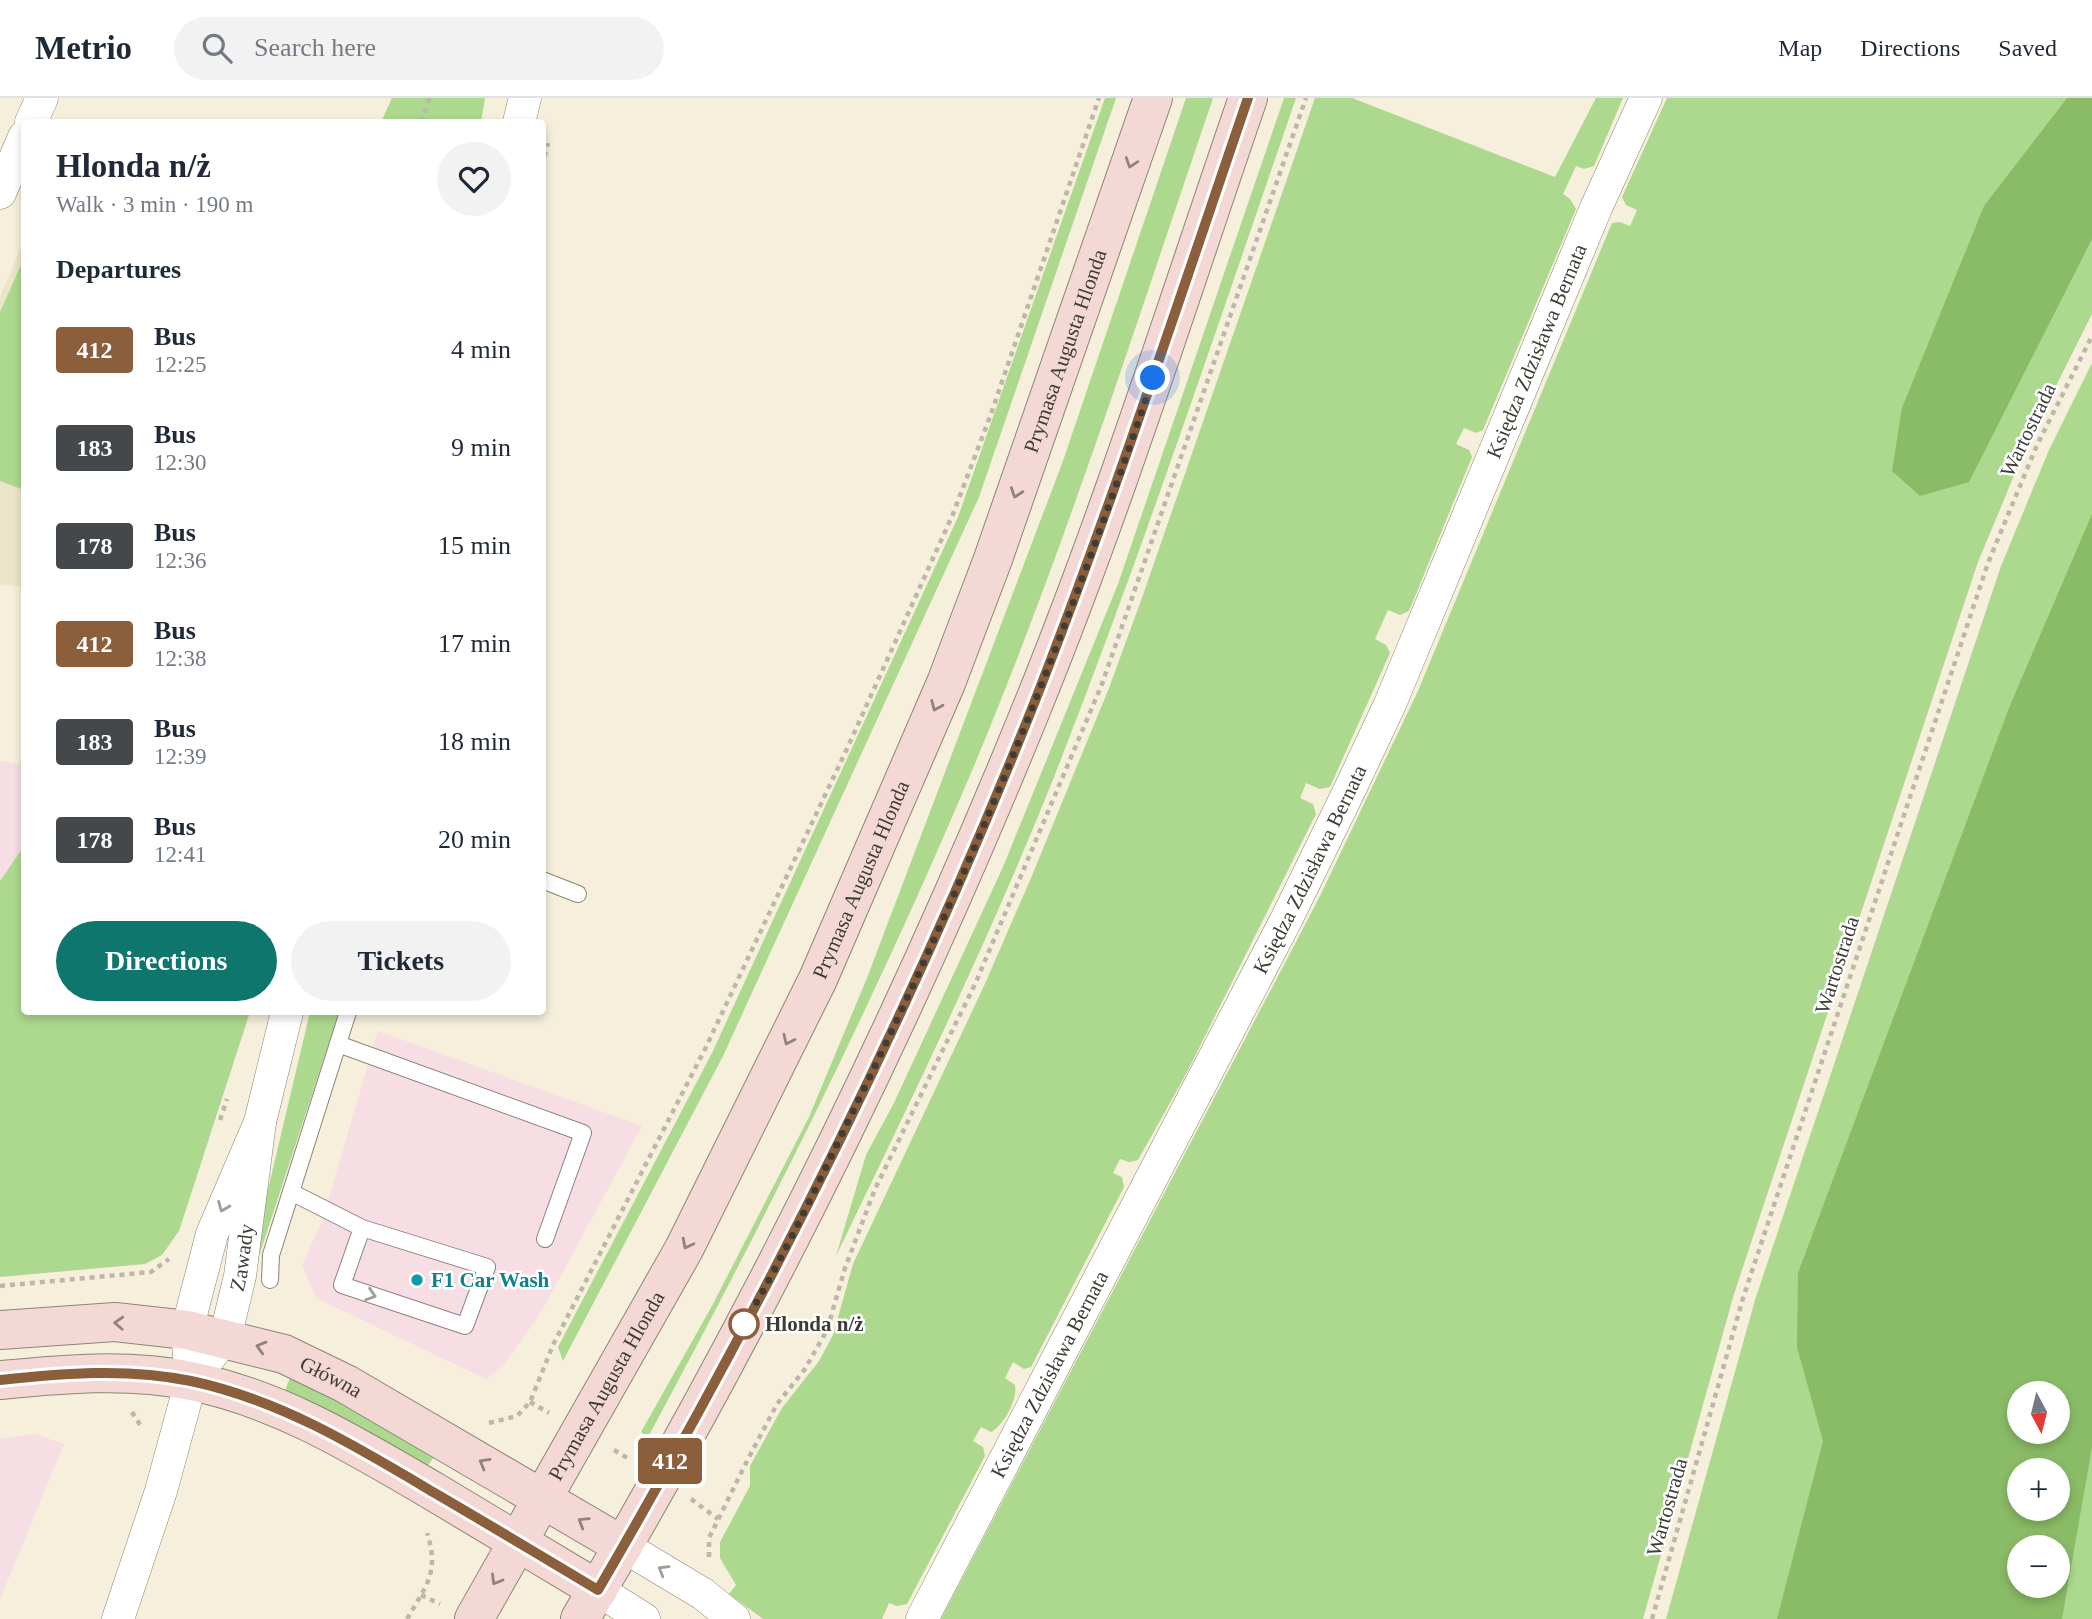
<!DOCTYPE html>
<meta charset="utf-8">
<style>
body{margin:0;font-family:"Times New Roman",serif;background:#f2f2f3;color:#1f2937;height:100vh;display:flex;flex-direction:column;font-size:26px;white-space:nowrap}
*{box-sizing:border-box;margin:0}
p{font-size:23px;color:#747a83}
.icon{flex:none;width:38px;height:38px;fill:none;stroke:currentColor;stroke-width:2;stroke-linecap:round;stroke-linejoin:round}
.map{position:relative;flex:1;overflow:hidden}
.sheet{position:absolute;left:21px;top:21px;width:525px;height:896px;display:flex;flex-direction:column;background:#fff;border-radius:7px;box-shadow:0 4px 10px #0003}
.sheet>*{flex:none}
.badge{padding:0 14px;border-radius:5px;font-size:24px;line-height:46px}
.needle{width:46px;rotate:173deg}
.controls{position:absolute;left:2007px;top:1283px;display:grid;gap:14px}
.controls a{display:grid;place-items:center;width:63px;height:63px;border-radius:50%;background:#fff;box-shadow:0 4px 10px #0003;font-size:35px}
.you{position:absolute;width:35px;height:35px;margin:-18px;border:5px solid #fff;border-radius:50%;background:#1a73e8;box-shadow:0 0 0 10px #1a73e833}
.map>.badge{position:absolute;translate:-50% -50%;box-shadow:0 0 0 4px #fff}
h2{padding:0 35px;font-size:26px;line-height:63px}
.round{display:grid;place-items:center;flex:none;width:74px;height:74px;border-radius:37px;background:#f2f2f3}
.overview{display:flex;align-items:center;justify-content:space-between;height:119px;padding:0 35px}
h1{font-size:33px;font-weight:800;line-height:52px}
.button{display:flex;gap:14px;margin-top:auto;padding:14px 35px}
.button a{flex:1;height:80px;border-radius:42px;background:#0f766e;color:#fff;font-size:28px;font-weight:800;line-height:80px;text-align:center}
.button a+a{background:#f2f2f3;color:#1f2937}
ul{padding:0;list-style:none}
li{display:flex;align-items:center;gap:21px;height:98px;padding:0 35px}
li div{flex:1}
li b{display:block;font-size:26px}
li em{font-style:normal}
li .badge{min-width:77px;font-weight:700;text-align:center}
header{display:flex;align-items:center;gap:42px;box-sizing:border-box;height:98px;padding:0 35px;background:#fff;border-bottom:2px solid #e0e1e3}
header strong{font-size:33px}
nav{display:flex;gap:38px;margin-inline-start:auto;font-size:24px}
.search{width:490px;height:63px;background:#f2f2f3;display:flex;align-items:center;gap:18px;box-sizing:border-box;padding:0 24px;border-radius:38px;color:#747a83;font-size:26px}
.map>svg:first-child{display:block}
.commercial{fill:#f7dde4}
.built{fill:#ede5ca}
.green{fill:#acd98d;fill-rule:evenodd}
.forest{fill:#8abb66;fill-rule:evenodd}
.lines{fill:none;stroke-linecap:round;stroke-linejoin:round}
.lane-casing{stroke:#8b8574;stroke-width:18}
.street-casing{stroke:#8b8574;stroke-width:33}
.secondary-casing{stroke:#8b8574;stroke-width:40}
.path{stroke:#bcb7a7;stroke-width:4.5;stroke-dasharray:5 5;stroke-linecap:butt}
.lane{stroke:#fff;stroke-width:16}
.street{stroke:#fff;stroke-width:32}
.secondary{stroke:#f4d8d6;stroke-width:38}
.oneway{stroke:#90827d}
.oneway2{stroke:#9e9e9a}
.line-casing{stroke:#fff;stroke-width:16}
.line{stroke:#8b5e3c;stroke-width:10}
.walk{stroke:#3e3c34;stroke-width:7;stroke-dasharray:0 12.6}
.culture-dot{fill:#0f9aa8;stroke:#fff;stroke-width:2.5}
.stop-dot{fill:#fff;stroke:#8b5e3c;stroke-width:3.5}
.labels{text-anchor:middle;stroke-width:5;stroke-linejoin:round;paint-order:stroke}
.street-label{font-size:21px;fill:#3e3c34;stroke:#fff}
.culture-label{font-size:21px;font-weight:bold;fill:#0d838f;stroke:#fff;text-anchor:start}
.stop-label{font-size:21px;font-weight:bold;fill:#3e3c34;stroke:#fff;text-anchor:start}
</style>
<header>
<strong>Metrio</strong>
<div class="search"><svg class="icon" aria-label="search" viewBox="0 0 24 24"><circle cx="10" cy="10" r="6"/><path d="M15 15l6 6"/></svg>Search here</div>
<nav><a>Map</a><a>Directions</a><a>Saved</a></nav>
</header>
<div class="map">
<svg width="2092" height="1521" viewBox="0 0 2092 1521">
<rect width="100%" height="100%" fill="#f5efdc"/>
<g class="commercial">
<polygon points="0,663 24,667 24,748 0,783"/>
<polygon points="378,933 642,1028 540,1216 503,1268 486,1281 316,1200 302,1167 322,1123"/>
<polygon points="35,1336 64,1346 0,1501 0,1341"/>
</g>
<polygon class="built" points="24,143 24,489 0,486 0,198"/>
<g class="green">
<polygon points="392,0 485,0 481,24 381,24"/>
<polygon points="1105,0 1116,0 979,399 723,958 563,1263 558,1249 712,955 958,419"/>
<path d="M1186 0H1213C1137 223 1065 450 974 668 877 898 766 1120 648 1339L641 1334 712 1208 809 1019 867 880 1063 363Z"/>
<path d="M1284 0H1296C1218 227 1142 455 1054 679 989 842 912 1000 836 1158L866 1057 894 1005 1003 769 1118 486Z"/>
<path d="M1315 0H1352L1555 79 1596 0H1623L1594 68 1584 71 1576 68 1563 96 1570 101 1576 111 1483 332 1476 335 1464 330 1456 346 1469 352 1472 359 1409 513 1400 517 1388 512 1375 541 1386 547 1390 555 1330 689 1320 691 1306 685 1300 700 1313 706 1316 716 1185 978 1138 1062 1129 1064 1120 1061 1113 1075 1122 1079 1124 1089 1031 1269 1024 1271 1013 1264 1005 1280 1015 1287C1018 1301 1004 1327 991 1334L981 1329 973 1343 983 1349 985 1358 907 1506 897 1508 889 1505 882 1521H763L729 1496 736 1487 720 1460V1444L750 1388V1368L782 1310 819 1263 833 1237 853 1166 984 888 1031 780 1109 590 1143 497Z"/>
<polygon points="1667,0 2092,0 2092,216 2028,344 1978,464 1734,1196 1643,1521 941,1521 1320,798 1418,593 1612,125 1620,124 1630,128 1637,112 1626,107 1622,99"/>
<polygon points="24,160 24,392 0,383 0,214"/>
<path d="M2092 265V1521H1666L1755 1202 2001 468 2049 352ZM2020 1295H2058V1334H2020ZM2020 1372H2058V1410H2020ZM2020 1449H2058V1488H2020Z"/>
<polygon points="24,748 24,914 250,914 179,1133 162,1157 145,1166 0,1179 0,783"/>
<polygon points="310,914 339,914 259,1158 262,1117"/>
<polygon points="290,1280 334,1299 435,1357 426,1371 284,1295"/>
</g>
<g class="forest">
<polygon points="2067,0 2092,0 2092,141 1969,384 1920,398 1892,373 1902,310 1984,108"/>
<path d="M2092 416V1349L2062 1521H1777L1823 1343 1797 1249 1798 1175 2009 610ZM2020 1295H2058V1334H2020ZM2020 1372H2058V1410H2020ZM2020 1449H2058V1488H2020Z"/>
</g>
<g class="lines">
<g class="lane-casing">
<g id="lane">
<polyline points="542,782 578,796"/>
<polyline points="338,946 583,1035 545,1141"/>
<polyline points="291,1094 362,1130 487,1169 465,1228 342,1187 362,1130"/>
<polyline points="270,1182 271,1157 348,914"/>
</g>
</g>
<g class="street-casing">
<g id="street">
<polyline points="31,24 42,0"/>
<polyline points="519,24 525,0"/>
<polyline points="0,95 24,39"/>
<path id="s1" d="M209 1260 225 1240 240 1178 260 1024 287 914"/>
<polyline points="623,1448 703,1496 734,1521"/>
<polyline points="598,1492 644,1521"/>
<polyline points="118,1521 161,1393 191,1283 187,1232 212,1136 260,1024"/>
<path id="s2" d="M922 1521 1287 820 1351 689 1390 606 1596 110 1646 0"/>
</g>
</g>
<g class="secondary-casing">
<g id="secondary">
<path id="s3" d="M0 1232 115 1224 187 1232 284 1256 346 1286 623 1448"/>
<path d="M0 1282C64 1276 128 1270 191 1283 280 1301 356 1348 433 1393 488 1426 543 1459 598 1492"/>
<path id="s4" d="M474 1521 684 1151 818 881 946 585 993 461 1153 0"/>
<path d="M580 1521C754 1228 905 923 1033 607 1114 408 1178 203 1248 0"/>
</g>
</g>
<g class="path">
<polyline points="421,24 430,0"/>
<polyline points="542,68 548,45"/>
<polyline points="220,1022 227,1001"/>
<polyline points="0,1188 151,1174 169,1161"/>
<polyline points="530,1304 549,1315"/>
<polyline points="132,1314 142,1330"/>
<polyline points="489,1325 517,1318 530,1304 553,1247 705,951 845,655 953,416 991,316 1099,0"/>
<polyline points="614,1352 631,1362"/>
<polyline points="691,1401 718,1421"/>
<polyline points="709,1459 709,1440 748,1361 777,1306 805,1271 827,1232 845,1170 875,1091 976,884 1102,586 1306,0"/>
<polyline points="421,1497 440,1506"/>
<path d="M407 1521C426 1488 440 1474 427 1435"/>
<polyline points="1652,1521 1743,1200 1988,465 2037,347 2092,238"/>
</g>
<use href="#lane" class="lane"/>
<use href="#street" class="street"/>
<use href="#secondary" class="secondary"/>
</g>
<defs><path id="oneway-chevron" d="M-2-3.5L2.5 0L-2 3.5" fill="none" stroke-width="1.6" stroke-linecap="round" stroke-linejoin="round" transform="scale(1.75)"/></defs>
<g class="oneway">
<use href="#oneway-chevron" transform="translate(1131 65) rotate(109)"/>
<use href="#oneway-chevron" transform="translate(1016 395) rotate(109)"/>
<use href="#oneway-chevron" transform="translate(936 608) rotate(113)"/>
<use href="#oneway-chevron" transform="translate(788 942) rotate(115)"/>
<use href="#oneway-chevron" transform="translate(687 1146) rotate(117)"/>
<use href="#oneway-chevron" transform="translate(119 1225) rotate(-177)"/>
<use href="#oneway-chevron" transform="translate(261 1249) rotate(-164)"/>
<use href="#oneway-chevron" transform="translate(484 1365) rotate(-150)"/>
<use href="#oneway-chevron" transform="translate(583 1424) rotate(-148)"/>
<use href="#oneway-chevron" transform="translate(496 1482) rotate(120)"/>
</g>
<g class="oneway2">
<use href="#oneway-chevron" transform="translate(223 1109) rotate(112)"/>
<use href="#oneway-chevron" transform="translate(371 1197) rotate(18)"/>
<use href="#oneway-chevron" transform="translate(663 1472) rotate(-149)"/>
</g>
<g class="lines">
<g class="line-casing">
<path id="line" d="M0 1282C64 1275 128 1270 191 1283 280 1302 356 1348 433 1394 488 1426 543 1459 598 1492 764 1207 913 910 1035 603 1113 404 1179 202 1248 0"/>
</g>
<use href="#line" class="line"/>
<path class="walk" d="M744 1226C786 1155 821 1079 857 1005 972 771 1070 528 1153 280"/>
</g>
<circle class="culture-dot" cx="417" cy="1182" r="7"/>
<circle class="stop-dot" cx="744" cy="1226" r="14"/>
<g class="labels">
<g class="street-label">
<text dy="7" stroke="none"><textPath href="#s4" startOffset="1402">Prymasa Augusta Hlonda</textPath></text>
<text dy="7" stroke="none"><textPath href="#s2" startOffset="1410">Księdza Zdzisława Bernata</textPath></text>
<text transform="translate(2028 332) rotate(-64)" y="7">Wartostrada</text>
<text dy="7" stroke="none"><textPath href="#s2" startOffset="844">Księdza Zdzisława Bernata</textPath></text>
<text dy="7" stroke="none"><textPath href="#s4" startOffset="835">Prymasa Augusta Hlonda</textPath></text>
<text transform="translate(1837 867) rotate(-72)" y="7">Wartostrada</text>
<text dy="7" stroke="none"><textPath href="#s1" startOffset="108">Zawady</textPath></text>
<text dy="7" stroke="none"><textPath href="#s2" startOffset="276">Księdza Zdzisława Bernata</textPath></text>
<text dy="7" stroke="none"><textPath href="#s3" startOffset="340">Główna</textPath></text>
<text dy="7" stroke="none"><textPath href="#s4" startOffset="268">Prymasa Augusta Hlonda</textPath></text>
<text transform="translate(1667 1409) rotate(-74)" y="7">Wartostrada</text>
</g>
<g class="culture-label">
<text x="431" y="1189">F1 Car Wash</text>
</g>
<g class="stop-label">
<text x="765" y="1233">Hlonda n/ż</text>
</g>
</g>
</svg>
<div class="controls">
<a><svg class="needle" viewBox="-14 -14 28 28"><path d="M0-13l5 13h-10z" fill="#e53935"/><path d="M0 13l5-13h-10z" fill="#747a83"/></svg></a>
<a>+</a>
<a>−</a>
</div>
<div class="you" style="left:1153px;top:280px"></div>
<b class="badge" style="left:670px;top:1363px;background:#8b5e3c;color:#fff">412</b>
<section class="sheet">
<div class="overview"><div><h1>Hlonda n/ż</h1><p>Walk · 3 min · 190 m</p></div><a class="round"><svg class="icon" aria-label="heart" viewBox="0 0 24 24"><path d="M12 20l-8-8c-3-5 5-10 8-4 3-6 11-1 8 4z"/></svg></a></div>
<h2>Departures</h2>
<ul>
<li><span class="badge" style="background:#8b5e3c;color:#fff">412</span><div><b>Bus</b><p>12:25</p></div><em>4 min</em></li>
<li><span class="badge" style="background:#45484a;color:#fff">183</span><div><b>Bus</b><p>12:30</p></div><em>9 min</em></li>
<li><span class="badge" style="background:#45484a;color:#fff">178</span><div><b>Bus</b><p>12:36</p></div><em>15 min</em></li>
<li><span class="badge" style="background:#8b5e3c;color:#fff">412</span><div><b>Bus</b><p>12:38</p></div><em>17 min</em></li>
<li><span class="badge" style="background:#45484a;color:#fff">183</span><div><b>Bus</b><p>12:39</p></div><em>18 min</em></li>
<li><span class="badge" style="background:#45484a;color:#fff">178</span><div><b>Bus</b><p>12:41</p></div><em>20 min</em></li>
</ul>
<div class="button"><a>Directions</a><a>Tickets</a></div>
</section>
</div>
